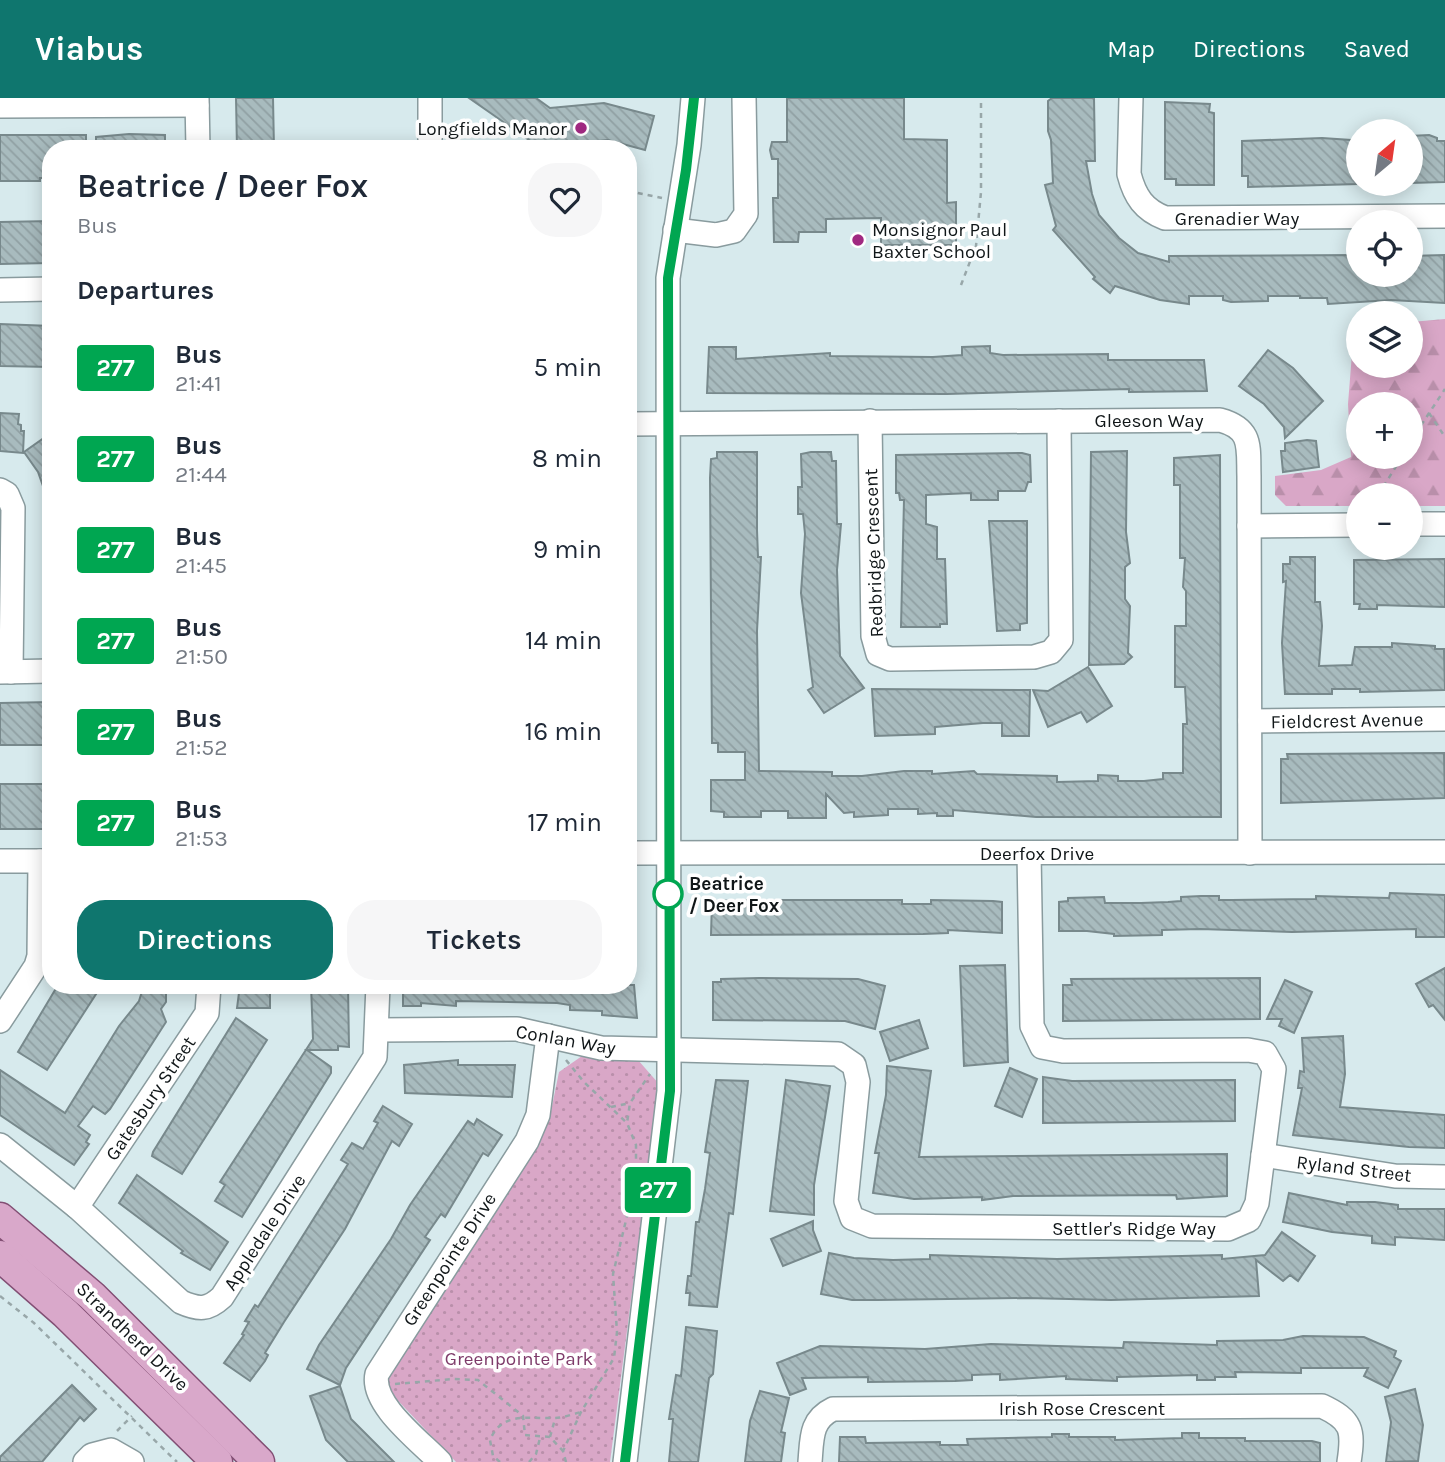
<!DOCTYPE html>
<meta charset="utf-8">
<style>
body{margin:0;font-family:Karla,sans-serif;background:#f6f6f7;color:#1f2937;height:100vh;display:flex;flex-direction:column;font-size:26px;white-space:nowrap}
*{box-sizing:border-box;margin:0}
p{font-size:23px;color:#747a83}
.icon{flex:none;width:38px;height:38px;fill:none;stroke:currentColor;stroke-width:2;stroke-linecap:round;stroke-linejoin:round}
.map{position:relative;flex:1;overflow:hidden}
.sheet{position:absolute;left:42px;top:42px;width:595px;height:854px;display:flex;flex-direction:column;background:#fff;border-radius:28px;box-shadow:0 4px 18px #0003}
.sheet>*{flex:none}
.badge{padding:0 14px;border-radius:5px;font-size:24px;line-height:46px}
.needle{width:46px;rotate:29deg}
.tools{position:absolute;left:1346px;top:21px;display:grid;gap:14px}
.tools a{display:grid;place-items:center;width:77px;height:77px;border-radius:50%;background:#fff;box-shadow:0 4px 18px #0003;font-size:35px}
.map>.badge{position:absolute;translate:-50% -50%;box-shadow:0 0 0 4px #fff}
h2{padding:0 35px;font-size:26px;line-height:63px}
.round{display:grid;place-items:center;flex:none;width:74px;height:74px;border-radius:28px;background:#f6f6f7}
.head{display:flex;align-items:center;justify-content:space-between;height:119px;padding:0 35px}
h1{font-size:33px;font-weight:600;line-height:52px}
.action{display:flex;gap:14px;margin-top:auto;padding:14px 35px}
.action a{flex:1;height:80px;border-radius:28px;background:#0f766e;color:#fff;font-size:28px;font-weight:600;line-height:80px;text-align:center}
.action a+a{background:#f6f6f7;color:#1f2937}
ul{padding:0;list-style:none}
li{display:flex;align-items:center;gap:21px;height:91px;padding:0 35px}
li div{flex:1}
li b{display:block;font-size:26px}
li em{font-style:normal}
li .badge{min-width:77px;font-weight:700;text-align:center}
header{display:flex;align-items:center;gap:42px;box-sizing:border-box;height:98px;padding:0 35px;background:#0f766e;color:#fff}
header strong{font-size:33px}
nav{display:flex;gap:38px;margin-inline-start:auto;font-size:24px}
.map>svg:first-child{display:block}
.grass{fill:url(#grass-dots)}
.forest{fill:url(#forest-firs);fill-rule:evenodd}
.building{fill:url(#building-back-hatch);stroke:#78898c;stroke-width:2}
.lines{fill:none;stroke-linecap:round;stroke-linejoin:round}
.minor-casing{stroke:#899b9e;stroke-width:26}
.major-casing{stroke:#824f74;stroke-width:33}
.path{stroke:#98a7a9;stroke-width:2.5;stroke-dasharray:5 5;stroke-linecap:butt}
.minor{stroke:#fff;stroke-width:23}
.major{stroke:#d9a8ca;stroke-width:30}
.line-casing{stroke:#fff;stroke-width:16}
.line{stroke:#00a651;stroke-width:10}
.poi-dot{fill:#a02981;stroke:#fff;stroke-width:2.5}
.stop-dot{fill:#fff;stroke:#00a651;stroke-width:3.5}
.labels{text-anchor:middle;stroke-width:7;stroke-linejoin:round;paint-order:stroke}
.poi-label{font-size:19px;fill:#101618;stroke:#fff;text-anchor:end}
.street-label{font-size:19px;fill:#101618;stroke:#fff}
.stop-label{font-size:19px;font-weight:bold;fill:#101618;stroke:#fff;text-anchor:start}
.park-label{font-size:19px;fill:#7e3b6a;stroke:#fff}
</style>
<header>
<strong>Viabus</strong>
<nav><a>Map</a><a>Directions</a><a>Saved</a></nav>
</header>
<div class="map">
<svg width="1445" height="1364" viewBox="0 0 1445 1364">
<defs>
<pattern id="grass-dots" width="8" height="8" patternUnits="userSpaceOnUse" patternTransform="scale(1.75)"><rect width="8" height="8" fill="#d9a7c7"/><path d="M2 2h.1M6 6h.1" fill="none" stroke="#b98faa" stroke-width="1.8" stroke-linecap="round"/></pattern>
<pattern id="forest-firs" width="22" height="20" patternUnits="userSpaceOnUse" patternTransform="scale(1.75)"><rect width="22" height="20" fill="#d9a7c7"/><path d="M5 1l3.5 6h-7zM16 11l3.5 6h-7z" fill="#b98faa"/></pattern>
<pattern id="building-back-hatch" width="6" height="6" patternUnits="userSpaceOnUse" patternTransform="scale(1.75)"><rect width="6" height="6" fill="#a8bbbe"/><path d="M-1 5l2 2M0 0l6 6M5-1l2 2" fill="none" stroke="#90a0a3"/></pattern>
</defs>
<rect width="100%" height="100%" fill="#d7eaed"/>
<polygon class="grass" points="582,958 610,963 638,962 659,986 610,1364 456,1364 386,1290 390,1267 538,1043 549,1023 559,974"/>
<path class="forest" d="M1445 221V408H1411L1410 397H1358V408H1286L1275 397V378L1321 372 1351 359 1348 306 1354 230 1358 229V268H1410L1411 224ZM1358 306H1410V359H1358Z"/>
<g class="building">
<polygon points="236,0 273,0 274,51 237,51"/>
<polygon points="469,0 536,0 550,10 604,5 654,18 645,52 608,42 569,46 568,51 542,51"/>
<polygon points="787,0 904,0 904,41 947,42 947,105 956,104 956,147 881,147 881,120 826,121 826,134 799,134 798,144 774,144 773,100 778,100 778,61 772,61 770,52 772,44 787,44"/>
<polygon points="1052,0 1094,0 1095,63 1086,63 1092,96 1099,117 1119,140 1138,155 1169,164 1169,158 1358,157 1358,177 1410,177 1410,158 1444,157 1445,205 1391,202 1328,206 1327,200 1300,200 1300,198 1268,198 1268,203 1231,204 1223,202 1223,198 1189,198 1189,206 1160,202 1115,188 1110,195 1093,181 1095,179 1053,132 1056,128 1045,87 1053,85 1051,42 1048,33 1048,3"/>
<polygon points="1165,4 1210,6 1209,14 1214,15 1214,87 1176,87 1176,81 1165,81"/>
<polygon points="129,36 165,37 165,51 96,51 96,39"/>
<polygon points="0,37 86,37 86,51 51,51 51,80 40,80 40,83 0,83"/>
<polygon points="1429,37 1437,40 1437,43 1445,43 1445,84 1410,85 1410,38"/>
<polygon points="1322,40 1351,42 1351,58 1358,58 1358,86 1248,89 1248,78 1242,78 1242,43"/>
<polygon points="51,123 51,165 0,166 0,124"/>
<polygon points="0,226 51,228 51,269 0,268"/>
<polygon points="990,248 990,255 1003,257 1108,256 1108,262 1204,262 1207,293 1129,294 1129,291 947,296 707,295 709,249 736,249 736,261 830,255 830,258 933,259 962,257 962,249"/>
<polygon points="1268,252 1293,270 1323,303 1285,340 1284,329 1264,306 1239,288"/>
<polygon points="0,315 19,316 18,326 21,327 21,333 24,333 23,355 0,353"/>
<polygon points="51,335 51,405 49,405 38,374 24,354"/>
<polygon points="1307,342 1316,343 1319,369 1283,374 1281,353 1285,353 1285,345"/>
<polygon points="1127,353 1126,434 1130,465 1125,469 1125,501 1130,508 1128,555 1132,559 1124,566 1089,567 1091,354"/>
<polygon points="717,354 757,354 757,432 758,459 761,459 757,533 759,673 832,674 832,678 862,678 904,673 932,673 932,676 974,673 977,676 1057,678 1057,684 1098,683 1098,677 1118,678 1118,683 1144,683 1163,681 1163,675 1183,675 1183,626 1187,626 1185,589 1175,589 1175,528 1186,528 1186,493 1183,489 1185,460 1180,460 1180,387 1174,387 1174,360 1220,357 1221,719 1036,719 953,712 953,718 937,718 937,715 918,716 918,711 888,711 888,717 854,719 854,714 844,715 826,696 826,720 788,720 788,713 761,713 761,719 724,719 724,714 711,713 711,682 745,682 745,654 718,654 718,645 712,645 710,380 711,361 717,360"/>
<polygon points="811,354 831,354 832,363 836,363 837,426 841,426 837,472 840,558 864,590 824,615 808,592 813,589 801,495 805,436 803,416 798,416 798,389 802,389 801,356"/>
<polygon points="1022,355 1030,357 1031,384 1028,384 1025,393 998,393 998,402 971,402 971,395 926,397 926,426 937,429 937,461 945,461 947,526 940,526 940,529 901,529 904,402 900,402 899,395 896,395 896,357"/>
<polygon points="989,423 1027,423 1027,525 1020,526 1020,532 997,533"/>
<polygon points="1290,459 1315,459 1315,504 1320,504 1322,528 1319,568 1352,567 1355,549 1392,549 1392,545 1435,548 1435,551 1444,551 1445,592 1360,594 1360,591 1332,591 1332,596 1285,596 1282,545 1286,483 1283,484 1283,466 1290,466"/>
<polygon points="1445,461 1445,509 1377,507 1377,511 1359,511 1360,506 1354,506 1354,462"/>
<polygon points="1088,569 1112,608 1087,624 1081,614 1048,629 1033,592 1048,593"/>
<polygon points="872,591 1030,592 1029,638 1002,638 1002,625 983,625 935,629 935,636 875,638"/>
<polygon points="51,604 51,647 0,647 0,605"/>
<polygon points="1287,656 1444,655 1445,700 1281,705 1281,661 1288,661"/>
<rect x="0" y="686" width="51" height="45"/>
<polygon points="1390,795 1445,797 1445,839 1416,839 1416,831 1292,834 1200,831 1162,832 1162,837 1114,838 1114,836 1087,833 1059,833 1059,804 1068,803 1068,800 1104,799 1105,805 1141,805 1168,804 1181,803 1181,799 1201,798 1219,798 1219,802 1232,802 1316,801 1316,798 1389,800"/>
<polygon points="746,802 902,802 902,806 931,806 931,802 993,803 1002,804 1002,835 948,832 948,835 923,836 711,837 712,803"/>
<polygon points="1005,867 1008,964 964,968 960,868"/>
<polygon points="1445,870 1445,922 1433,907 1429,909 1416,886"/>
<polygon points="759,880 858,881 885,888 875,931 845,923 713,922 713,884 721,884 721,881"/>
<polygon points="1260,880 1260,921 1063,923 1063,887 1072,887 1071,881"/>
<polygon points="1285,882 1312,894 1294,935 1279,928 1282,921 1267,921"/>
<polygon points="58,887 98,887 95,892 98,893 47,972 18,954"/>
<polygon points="144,887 166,887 166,904 161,911 166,924 110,1011 105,1016 93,1008 78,1028 90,1037 86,1044 89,1046 74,1067 0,1017 0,972 65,1015 119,928 139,903"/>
<polygon points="240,887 270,887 270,910 237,910"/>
<polygon points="311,887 348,887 349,949 338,948 338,952 307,952 331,969 331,975 242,1119 215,1103 225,1087 220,1084 313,941"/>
<polygon points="403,887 634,887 637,920 602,917 602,913 570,912 570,907 557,905 456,903 456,908 421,905 421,908 403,908"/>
<polygon points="236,920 267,942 182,1076 152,1058 153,1054"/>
<polygon points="919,922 928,950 890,963 880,934"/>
<polygon points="1343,938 1345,976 1340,1009 1445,1017 1445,1050 1409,1049 1293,1037 1302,990 1298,990 1300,973 1304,974 1302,940"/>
<polygon points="458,962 458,967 515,967 512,999 405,995 404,967"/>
<polygon points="887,968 931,973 919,1059 1227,1056 1227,1098 1177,1101 1176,1097 1013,1098 982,1102 982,1099 914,1101 873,1095 879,1055 875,1055 886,997"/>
<polygon points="1010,970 1037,981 1022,1019 995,1008"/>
<polygon points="1043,979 1072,983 1235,982 1235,1023 1043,1025"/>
<polygon points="716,982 748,983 733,1116 729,1115 717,1209 689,1207 690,1195 686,1195 688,1178 691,1178 696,1124 699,1124 705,1091 710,1055 705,1054"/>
<polygon points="786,982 830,988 814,1087 814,1117 770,1113"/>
<polygon points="383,1008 412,1026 399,1048 392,1043 345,1131 284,1224 265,1255 268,1257 265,1263 250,1283 224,1265 244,1237 242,1236 249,1224 245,1223 255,1207 258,1209 348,1066 341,1062 352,1045 363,1051 378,1025 374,1023"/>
<polygon points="477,1021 502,1037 488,1058 483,1055 445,1119 441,1116 425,1139 430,1142 346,1270 340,1287 307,1271 319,1247 391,1141 410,1107 468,1023 474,1027"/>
<polygon points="137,1077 228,1144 210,1172 181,1155 183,1153 119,1105"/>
<polygon points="1289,1095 1347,1107 1347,1104 1375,1104 1398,1107 1398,1111 1445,1111 1445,1142 1395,1139 1395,1147 1372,1145 1372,1138 1332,1134 1283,1124"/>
<polygon points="813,1123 813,1132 821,1153 783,1168 771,1141"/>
<polygon points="1282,1134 1315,1158 1298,1183 1290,1177 1283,1183 1256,1162 1259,1198 1111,1202 1027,1200 878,1202 852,1202 821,1196 829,1155 854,1160 893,1162 930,1161 930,1157 1057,1161 1222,1157 1222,1161 1265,1157"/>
<polygon points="686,1229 717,1233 713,1276 709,1280 698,1364 669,1364 673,1321 669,1321 676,1277 681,1278"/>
<polygon points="1303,1238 1364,1239 1396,1253 1394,1259 1401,1263 1388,1290 1364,1278 1368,1270 1301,1270 1301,1275 1235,1274 1236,1279 1215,1279 1215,1282 1197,1282 1197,1277 1117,1279 1117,1283 1066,1281 1066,1278 1000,1282 1000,1276 972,1277 972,1282 955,1283 868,1284 868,1279 802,1280 806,1291 790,1297 777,1265 820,1248 925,1251 991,1246 1123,1250 1124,1244 1217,1247 1217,1243 1283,1242"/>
<polygon points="72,1287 96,1311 84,1323 80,1319 42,1364 0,1364 0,1359"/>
<polygon points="340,1288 351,1321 394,1364 348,1364 326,1342 310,1298"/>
<polygon points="1415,1291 1423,1327 1418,1363 1386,1364 1391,1324 1385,1299"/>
<polygon points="760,1293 789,1300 781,1334 785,1335 781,1364 745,1364 750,1323"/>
<polygon points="1182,1335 1199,1335 1199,1340 1245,1340 1245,1343 1312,1343 1320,1345 1320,1364 839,1364 840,1339 865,1339 866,1345 940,1344 940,1347 968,1347 967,1341 1052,1339 1052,1336 1069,1336 1069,1339 1115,1339 1115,1342 1182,1340"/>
</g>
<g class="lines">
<g class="minor-casing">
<g id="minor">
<polyline points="197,0 198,51"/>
<path d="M1131 0 1129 76C1135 99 1144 112 1165 120L1445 118"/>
<polyline points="0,8 197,7"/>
<polyline points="430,51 430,0"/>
<polyline points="675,132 716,137 734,133 746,116 744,0"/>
<polyline points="0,192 51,191"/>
<polyline points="870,323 873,538 878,556 890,561 1034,559 1051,554 1061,542 1059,323"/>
<path d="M628 326 1220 322C1253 331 1248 349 1249 378L1250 755"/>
<polyline points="0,392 7,396 13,410 11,574"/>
<polyline points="1410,426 1445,426"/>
<polyline points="1249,428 1358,427"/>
<polyline points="0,574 51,573"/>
<polyline points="1250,623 1445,621"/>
<polyline points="628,755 1445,754"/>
<polyline points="0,763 51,763"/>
<polyline points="0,923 36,868 39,858 40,763"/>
<polyline points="378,932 517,931 601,950 838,956 854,967 858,984 846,1103 852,1120 872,1128 1228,1131 1249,1122 1257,1105 1274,971 1265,955 1248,952 1063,953 1042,949 1032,928 1029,755"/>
<path d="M0 1047 77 1109 181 1204C199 1212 208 1212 222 1199L375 959 378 887"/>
<polyline points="1263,1057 1395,1078 1445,1079"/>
<polyline points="77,1109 207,915 209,887"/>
<polyline points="85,1364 92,1357 111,1352 132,1364"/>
<path d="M440 1364C420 1343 370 1306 377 1276L527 1043 538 1017 548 938"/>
<polyline points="625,1364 669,993 668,180 689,47 693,0"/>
<path d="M810 1364C812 1341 810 1322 833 1311L1322 1308C1352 1322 1354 1332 1349 1364"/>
</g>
</g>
<g class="major-casing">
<g id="major">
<polyline points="0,1120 92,1198 259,1364"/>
<polyline points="0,1158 65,1215 217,1364"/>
</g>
</g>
<g class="path">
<polyline points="628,93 662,100"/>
<polyline points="961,187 976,148 981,94 981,0"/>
<polyline points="1429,315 1445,339"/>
<polyline points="1410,344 1445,291"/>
<polyline points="1378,397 1402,359"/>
<polyline points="566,962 584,984 627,1025"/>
<polyline points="611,1009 630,1005"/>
<polyline points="0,1198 34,1225 177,1364"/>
<polyline points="395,1286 454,1281 478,1282 523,1318 525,1337 550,1339 563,1353"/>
<polyline points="117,1333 132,1318"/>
<polyline points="550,1339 555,1321"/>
<path d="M500 1364 493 1358 490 1342C502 1313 529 1321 554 1320 563 1320 573 1316 581 1314"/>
<polyline points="529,1364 536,1356 540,1340"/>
<polyline points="566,1364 563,1353 581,1314 614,1260 617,1234 613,1176 636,1081 636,1047 627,1025 630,1005 650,976"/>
</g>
<use href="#minor" class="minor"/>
<use href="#major" class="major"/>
</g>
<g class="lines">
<g class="line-casing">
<polyline id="line" points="625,1364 670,993 668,180 686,72 694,0"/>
</g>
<use href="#line" class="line"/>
</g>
<g class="poi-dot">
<circle cx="581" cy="30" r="7"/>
<circle cx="858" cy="142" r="7"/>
</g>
<circle class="stop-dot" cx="668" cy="796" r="14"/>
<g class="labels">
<g class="poi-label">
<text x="567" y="37">Longfields Manor</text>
<text x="872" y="138" text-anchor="start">Monsignor Paul<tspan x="872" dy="22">Baxter School</tspan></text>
</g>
<g class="street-label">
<text x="1237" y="127">Grenadier Way</text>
<text x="1149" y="329">Gleeson Way</text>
<text transform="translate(873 455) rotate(-92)" y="7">Redbridge Crescent</text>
<text transform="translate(1347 622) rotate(-1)" y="7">Fieldcrest Avenue</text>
<text x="1037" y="762">Deerfox Drive</text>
<text transform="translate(566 941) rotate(10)" y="7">Conlan Way</text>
<text transform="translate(150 1000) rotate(-56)" y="7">Gatesbury Street</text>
<text transform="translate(1354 1070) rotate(7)" y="7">Ryland Street</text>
<text x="1134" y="1137">Settler's Ridge Way</text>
<text transform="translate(264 1134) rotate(-57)" y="7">Appledale Drive</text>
<text transform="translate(449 1161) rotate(-57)" y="7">Greenpointe Drive</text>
<text transform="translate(133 1238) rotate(44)" y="7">Strandherd Drive</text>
<text x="1082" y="1317">Irish Rose Crescent</text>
</g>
<g class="stop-label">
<text x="689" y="792">Beatrice<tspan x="689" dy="22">/ Deer Fox</tspan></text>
</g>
<g class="park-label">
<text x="519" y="1267">Greenpointe Park</text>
</g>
</g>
</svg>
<div class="tools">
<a><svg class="needle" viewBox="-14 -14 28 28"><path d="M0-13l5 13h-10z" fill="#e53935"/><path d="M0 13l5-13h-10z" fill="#747a83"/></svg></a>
<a><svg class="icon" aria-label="locate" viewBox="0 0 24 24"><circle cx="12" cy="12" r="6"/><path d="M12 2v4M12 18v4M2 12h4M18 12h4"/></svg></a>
<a><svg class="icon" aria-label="layers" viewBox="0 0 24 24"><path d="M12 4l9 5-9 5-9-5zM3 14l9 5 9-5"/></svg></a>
<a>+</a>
<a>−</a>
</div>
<b class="badge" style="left:658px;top:1092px;background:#00a651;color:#fff">277</b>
<section class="sheet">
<div class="head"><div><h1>Beatrice / Deer Fox</h1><p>Bus</p></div><a class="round"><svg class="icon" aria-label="heart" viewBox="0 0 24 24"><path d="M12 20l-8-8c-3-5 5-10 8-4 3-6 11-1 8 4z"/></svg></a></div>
<h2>Departures</h2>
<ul>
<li><span class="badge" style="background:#00a651;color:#fff">277</span><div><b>Bus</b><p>21:41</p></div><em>5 min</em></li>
<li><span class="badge" style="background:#00a651;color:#fff">277</span><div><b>Bus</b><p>21:44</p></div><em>8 min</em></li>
<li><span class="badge" style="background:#00a651;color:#fff">277</span><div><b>Bus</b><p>21:45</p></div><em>9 min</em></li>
<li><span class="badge" style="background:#00a651;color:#fff">277</span><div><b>Bus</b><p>21:50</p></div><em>14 min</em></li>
<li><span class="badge" style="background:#00a651;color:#fff">277</span><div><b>Bus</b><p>21:52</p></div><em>16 min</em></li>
<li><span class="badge" style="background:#00a651;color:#fff">277</span><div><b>Bus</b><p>21:53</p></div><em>17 min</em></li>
</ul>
<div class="action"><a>Directions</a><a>Tickets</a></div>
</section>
</div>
